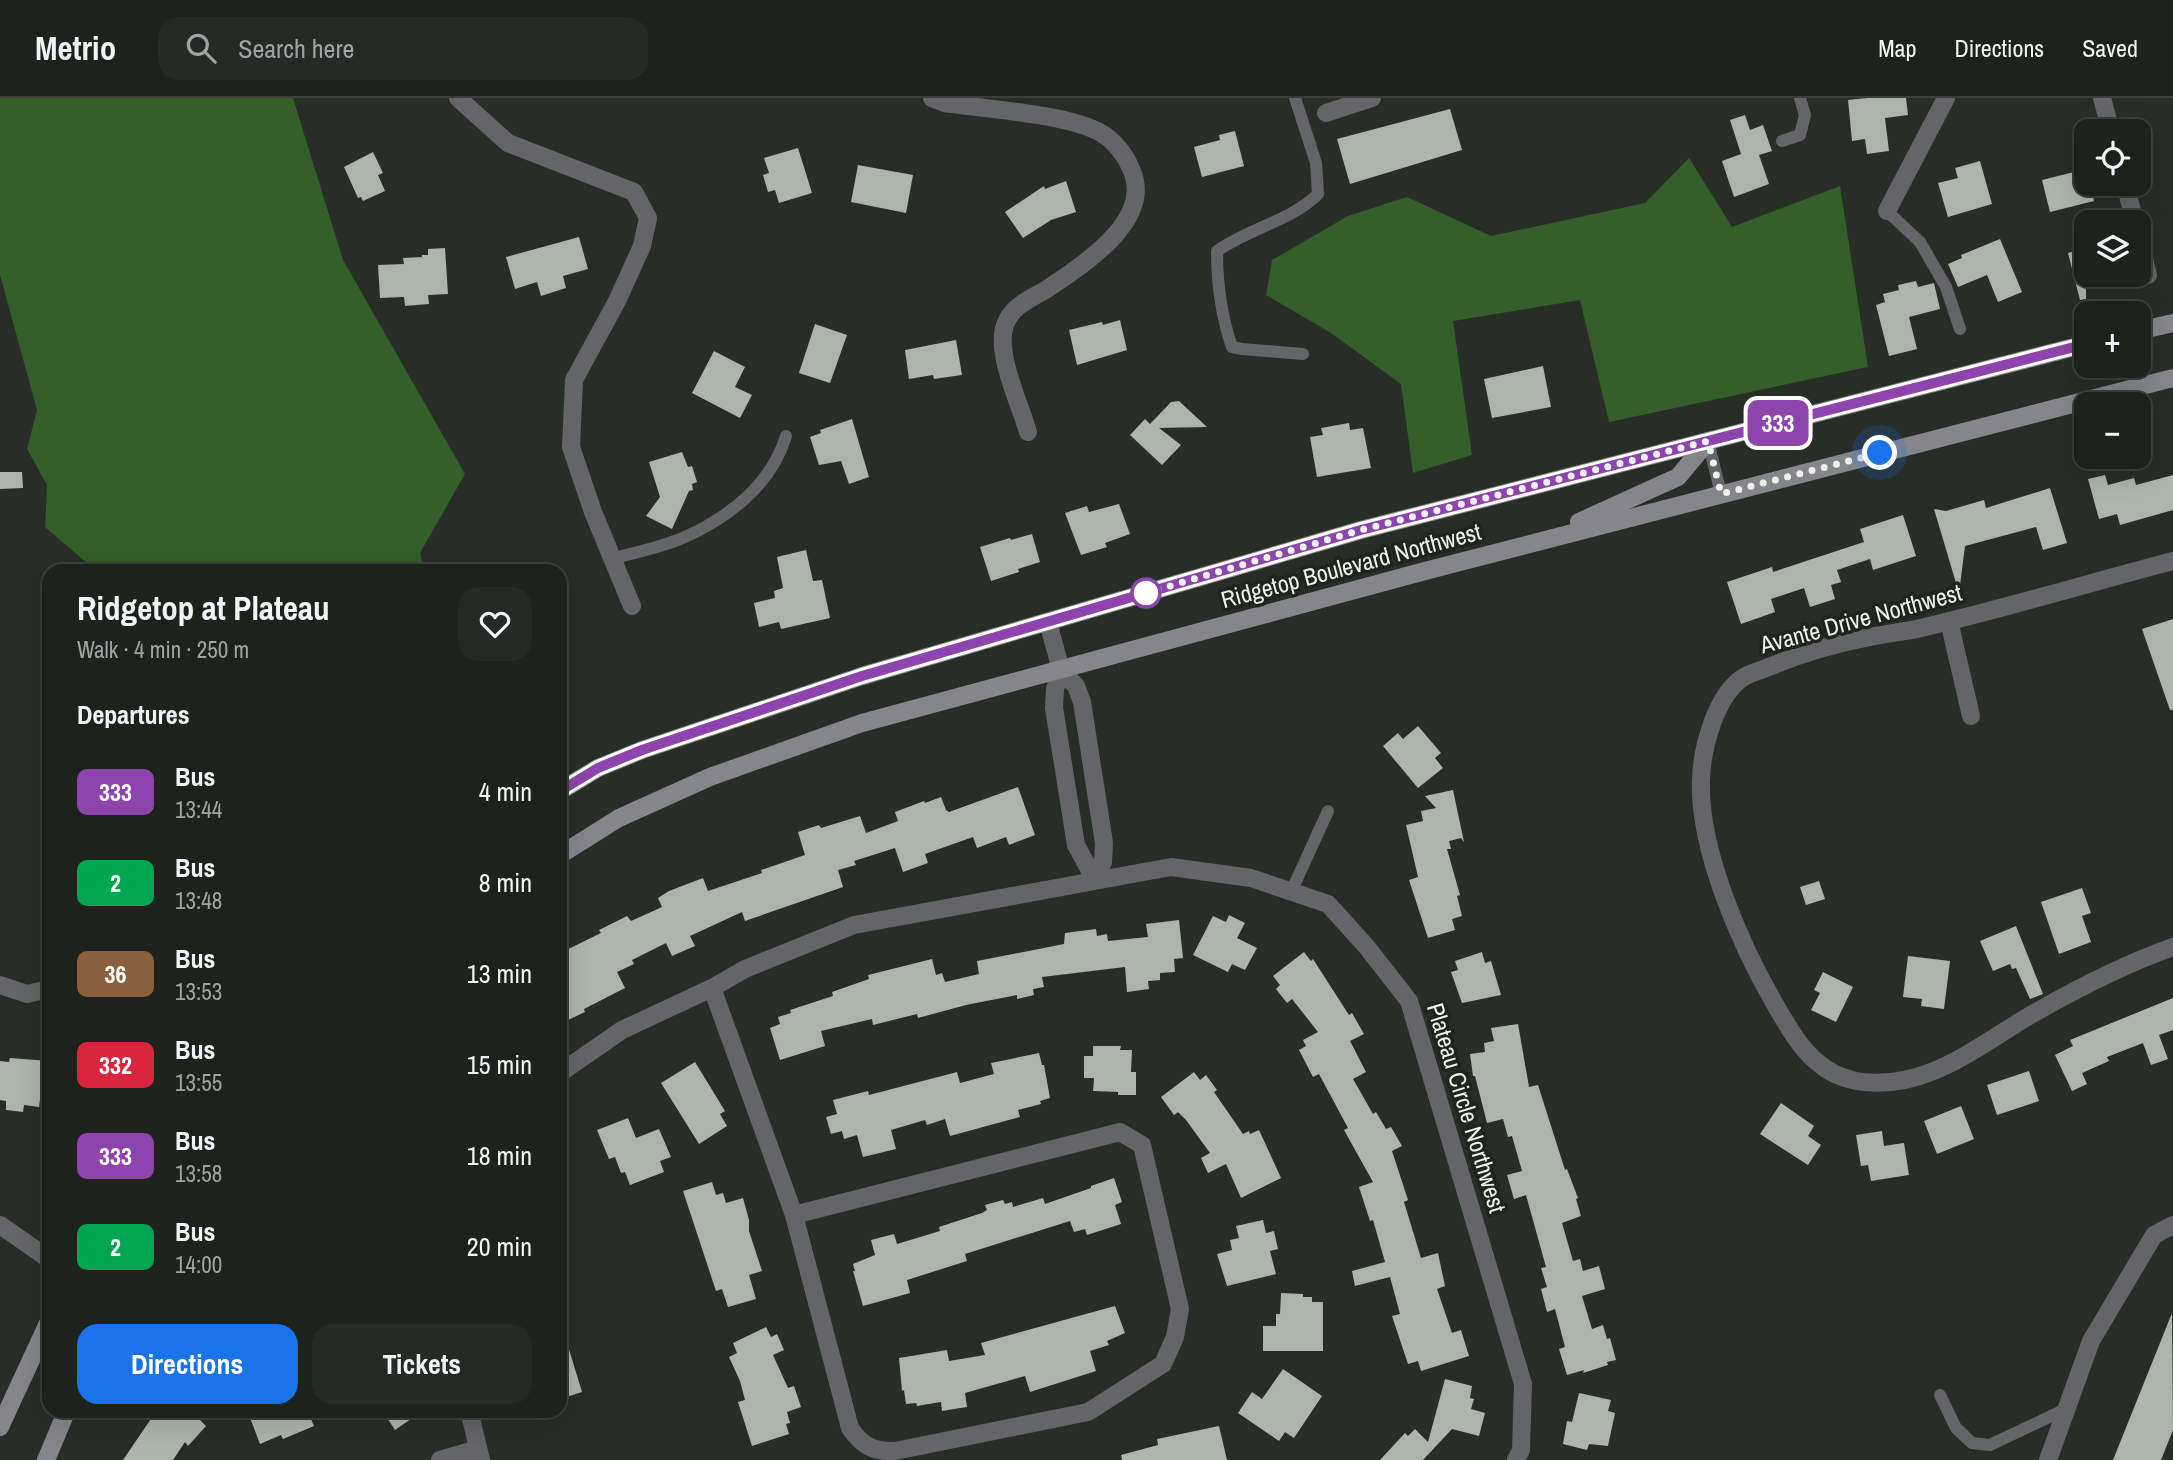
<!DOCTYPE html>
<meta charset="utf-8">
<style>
body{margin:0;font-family:"Archivo Narrow",sans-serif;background:#262a26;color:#f1f3f6;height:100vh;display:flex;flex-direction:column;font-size:26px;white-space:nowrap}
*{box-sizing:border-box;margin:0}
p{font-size:23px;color:#a1a4a4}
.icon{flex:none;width:38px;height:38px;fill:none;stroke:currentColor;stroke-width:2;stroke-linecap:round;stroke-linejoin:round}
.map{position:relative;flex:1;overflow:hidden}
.sheet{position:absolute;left:42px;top:466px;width:525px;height:854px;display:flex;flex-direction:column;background:#1e221d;border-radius:21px;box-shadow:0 7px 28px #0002,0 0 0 2px #3c3f3b}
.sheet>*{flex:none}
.badge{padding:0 14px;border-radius:10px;font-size:24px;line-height:46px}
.controls{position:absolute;left:2074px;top:21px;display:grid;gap:14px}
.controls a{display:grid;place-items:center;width:77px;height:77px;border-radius:14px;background:#1e221d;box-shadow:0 7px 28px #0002,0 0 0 2px #3c3f3b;font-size:35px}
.you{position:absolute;width:35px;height:35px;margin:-18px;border:5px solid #fff;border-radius:50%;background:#1a73e8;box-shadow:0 0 0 10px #1a73e833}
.map>.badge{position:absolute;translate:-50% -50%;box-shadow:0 0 0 4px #fff}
h2{padding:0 35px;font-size:26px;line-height:63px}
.round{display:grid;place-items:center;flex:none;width:74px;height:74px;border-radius:21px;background:#262a26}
.head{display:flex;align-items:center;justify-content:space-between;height:119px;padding:0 35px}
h1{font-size:33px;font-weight:700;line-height:52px}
.button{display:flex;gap:14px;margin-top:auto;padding:14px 35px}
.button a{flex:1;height:80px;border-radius:21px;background:#1a73e8;color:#fff;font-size:28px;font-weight:700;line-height:80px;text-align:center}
.button a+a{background:#262a26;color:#f1f3f6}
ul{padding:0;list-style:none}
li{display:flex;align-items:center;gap:21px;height:91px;padding:0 35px}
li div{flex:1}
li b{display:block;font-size:26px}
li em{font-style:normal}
li .badge{min-width:77px;font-weight:700;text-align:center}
header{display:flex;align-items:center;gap:42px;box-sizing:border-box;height:98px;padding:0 35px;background:#1e221d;border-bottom:2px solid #3c3f3b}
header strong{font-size:33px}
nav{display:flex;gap:38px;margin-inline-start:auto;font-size:24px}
.search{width:490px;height:63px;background:#262a26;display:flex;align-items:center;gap:18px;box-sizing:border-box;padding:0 24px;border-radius:21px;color:#a1a4a4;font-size:26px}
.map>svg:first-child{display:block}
.forest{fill:#345e2a}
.building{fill:#adb4ac}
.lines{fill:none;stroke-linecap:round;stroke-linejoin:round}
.service{stroke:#656569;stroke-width:12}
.minor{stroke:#656569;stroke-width:18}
.secondary{stroke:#86858c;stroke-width:18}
.line-casing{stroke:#fff;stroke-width:16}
.line{stroke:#8e44ad;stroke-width:10}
.walk{stroke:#edf1ec;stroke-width:7;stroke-dasharray:0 12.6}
.stop-dot{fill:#fff;stroke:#8e44ad;stroke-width:3.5}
.labels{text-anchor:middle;stroke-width:7;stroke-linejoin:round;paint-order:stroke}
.street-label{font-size:24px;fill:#edf1ec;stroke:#1f241d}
</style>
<header>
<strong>Metrio</strong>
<div class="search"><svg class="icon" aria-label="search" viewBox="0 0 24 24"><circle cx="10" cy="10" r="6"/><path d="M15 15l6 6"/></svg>Search here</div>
<nav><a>Map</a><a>Directions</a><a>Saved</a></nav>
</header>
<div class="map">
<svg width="2173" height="1362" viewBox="0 0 2173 1362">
<rect width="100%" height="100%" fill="#282e27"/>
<g class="forest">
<polygon points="0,0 293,0 343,162 465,376 420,455 424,472 95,472 45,429 47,387 27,351 37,312 0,177"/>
<polygon points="1689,60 1732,129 1840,88 1868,269 1609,324 1580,202 1453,223 1472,357 1413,375 1401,286 1331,235 1266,197 1272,162 1348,118 1407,99 1491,138 1645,105"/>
</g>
<g class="building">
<polygon points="1868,0 1906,0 1908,17 1885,20 1889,53 1867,56 1865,41 1852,43 1848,2"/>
<polygon points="1450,11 1462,52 1350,86 1337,41"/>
<polygon points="1745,17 1750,32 1763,27 1772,53 1759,57 1769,86 1734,99 1722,63 1741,56 1730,22"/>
<polygon points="1235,33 1244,68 1202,79 1194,49 1220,42 1219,37"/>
<polygon points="798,50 812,95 779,105 775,92 768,94 763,77 769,75 764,60"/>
<polygon points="373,54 383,75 378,77 385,93 363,103 361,99 358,100 344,69"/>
<polygon points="1980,63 1992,106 1948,119 1938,85 1958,80 1955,70"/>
<polygon points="858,67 913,77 906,115 851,104"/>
<polygon points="2086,71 2086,86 2090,86 2094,103 2050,114 2042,82"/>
<polygon points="1066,83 1076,114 1051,122 1023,140 1005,114 1044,88 1045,91"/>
<polygon points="579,139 588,171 563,178 566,190 541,198 537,184 515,191 506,159"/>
<polygon points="2000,141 2022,194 1998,204 1987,177 1958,189 1948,166 1962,160 1961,157"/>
<polygon points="445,150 448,196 428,197 429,206 405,208 404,199 380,200 378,167 404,166 403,160 422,159 422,157 428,157 428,151"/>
<polygon points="2086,150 2086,201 2080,202 2068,155"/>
<polygon points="1916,183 1918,189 1934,185 1940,211 1909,219 1917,251 1889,258 1876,207 1885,204 1883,196 1899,192 1898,187"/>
<polygon points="1120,222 1127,252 1077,267 1069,232 1102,224 1103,227"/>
<polygon points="815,226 847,237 830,285 799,275"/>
<polygon points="956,242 962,277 934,281 933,277 909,281 905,252"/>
<polygon points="714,253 745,269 735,289 752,297 740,320 692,295"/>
<polygon points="1543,268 1551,309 1492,320 1484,281"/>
<polygon points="1179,303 1207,329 1159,330 1181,347 1162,367 1130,337 1145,321 1150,326 1171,304"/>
<polygon points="852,321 869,379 849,386 841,363 819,367 810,339 821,335 820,332"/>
<polygon points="1349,325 1350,332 1363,330 1371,370 1317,379 1310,339 1323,337 1321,330"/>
<polygon points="682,354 688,369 692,368 697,384 692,386 693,392 689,393 672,431 646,418 660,399 649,364"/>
<polygon points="0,374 22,374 23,390 0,391"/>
<polygon points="2105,377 2108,387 2134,380 2136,387 2173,377 2173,412 2120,427 2117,416 2099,421 2088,381"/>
<polygon points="2050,390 2067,445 2043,452 2036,429 1965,448 1959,495 1934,411 1946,413 1984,402 1986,410"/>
<polygon points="1119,406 1130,436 1105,445 1107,449 1081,457 1065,415 1087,408 1089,414"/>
<polygon points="1903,417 1916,458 1873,472 1870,461 1837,472 1841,484 1831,487 1835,501 1810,509 1804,490 1771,501 1775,514 1741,526 1727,484 1772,469 1773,474 1864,444 1860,431"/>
<polygon points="1032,436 1040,464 1018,471 1019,474 991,483 980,449 1010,440 1011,442"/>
<polygon points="806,452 813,483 822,482 830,520 781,531 779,524 759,529 754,505 775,500 774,493 783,490 777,459"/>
<polygon points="2173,521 2173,612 2170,612 2142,531"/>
<polygon points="1418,628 1441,655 1435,660 1443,670 1418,690 1383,648 1398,635 1403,641"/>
<polygon points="1018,689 1035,737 1009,747 1006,739 977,750 973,739 925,756 928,765 903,774 895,750 854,763 856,767 838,772 843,789 745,823 742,814 690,838 695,848 672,858 666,845 632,862 634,866 617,874 625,890 584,911 585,914 568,922 565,916 560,919 560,855 601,835 599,832 627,818 631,823 662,809 658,800 669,793 703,780 708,793 762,775 761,772 805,757 798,734 819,727 821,730 860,718 866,735 898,723 895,714 924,703 925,705 941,699 946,712 949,714"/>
<polygon points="1453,692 1464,744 1461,740 1449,743 1451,751 1447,751 1460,797 1457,798 1462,818 1452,821 1455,832 1428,840 1409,782 1418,779 1406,727 1423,723 1421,713 1436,710 1425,698"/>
<polygon points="1819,783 1825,801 1806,807 1800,789"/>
<polygon points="2082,790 2091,815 2082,818 2091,844 2059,856 2041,804"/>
<polygon points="1229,817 1245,825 1237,840 1257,850 1245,872 1232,866 1228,874 1193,857 1213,818 1226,824"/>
<polygon points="1179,822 1183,860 1174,861 1175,874 1160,875 1160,882 1148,883 1149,891 1127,894 1125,869 1042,879 1044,889 1033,891 1034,897 1017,901 1017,897 966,907 918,920 917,916 873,927 872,921 821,933 825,948 780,962 770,930 780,926 778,919 791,915 790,912 833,898 832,894 869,881 868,877 932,861 936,877 942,875 945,884 979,876 977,863 1064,846 1065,835 1096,831 1097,838 1107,836 1108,843 1148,839 1146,826"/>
<polygon points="2016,828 2043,896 2030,901 2016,870 2012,871 2010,866 1993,873 1980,843"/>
<polygon points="1304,854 1311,863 1313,861 1349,917 1352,915 1364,936 1350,943 1366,974 1353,981 1373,1016 1376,1014 1386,1031 1391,1029 1402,1048 1392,1053 1408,1102 1404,1104 1421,1160 1438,1155 1445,1188 1437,1191 1452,1235 1461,1232 1469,1258 1421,1273 1418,1263 1408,1266 1392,1218 1400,1216 1390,1179 1355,1188 1352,1173 1385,1164 1373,1122 1370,1123 1359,1089 1373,1084 1344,1032 1348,1030 1319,976 1313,979 1299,952 1306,948 1303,942 1318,934 1292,901 1287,905 1276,891 1280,887 1273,878"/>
<polygon points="1482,854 1485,865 1491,863 1501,897 1462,905 1451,874 1458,872 1455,863"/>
<polygon points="1908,858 1950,863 1944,911 1921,908 1922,901 1903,899"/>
<polygon points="1823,874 1853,889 1836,924 1811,912 1820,895 1814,892"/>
<polygon points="2173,900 2173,932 2159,937 2168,961 2151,967 2143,945 2107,959 2109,963 2082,975 2087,986 2072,993 2055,957 2073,948 2070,942"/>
<polygon points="1518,926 1529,989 1538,987 1565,1072 1567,1071 1578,1100 1576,1101 1581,1118 1562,1125 1573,1163 1580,1161 1583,1173 1599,1168 1605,1191 1582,1198 1592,1231 1603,1227 1607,1241 1610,1240 1616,1262 1607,1264 1608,1267 1583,1275 1584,1272 1567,1277 1559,1251 1565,1249 1555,1211 1547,1214 1541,1191 1547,1189 1541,1170 1546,1169 1526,1097 1514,1101 1507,1077 1522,1073 1512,1038 1508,1039 1503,1021 1487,1025 1475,978 1473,978 1470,956 1485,954 1484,945 1494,943 1491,930"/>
<polygon points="1093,948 1121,948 1120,952 1132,952 1131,974 1136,974 1136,997 1118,997 1118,994 1093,993 1094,980 1084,980 1084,958 1093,958"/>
<polygon points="1039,955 1042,967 1044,967 1050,1000 1040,1003 1041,1006 1018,1012 1020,1019 950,1038 945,1021 927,1027 925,1022 891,1032 896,1051 863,1059 857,1037 844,1041 842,1033 831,1036 826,1019 837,1016 833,1002 868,993 869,997 957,974 960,985 994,976 991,965"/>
<polygon points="10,960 49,963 49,988 42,987 39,1009 24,1007 23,1014 6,1012 6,1003 0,1002 0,963 9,964"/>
<polygon points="695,964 725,1013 720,1016 727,1028 699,1046 661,985"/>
<polygon points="2029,973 2039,1003 1997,1017 1987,987"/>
<polygon points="1194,974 1200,982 1206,977 1217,992 1214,994 1243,1036 1249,1033 1250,1036 1259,1032 1281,1080 1241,1100 1226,1066 1208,1075 1201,1060 1210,1055 1186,1022 1178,1014 1174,1017 1161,999"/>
<polygon points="1781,1005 1814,1028 1808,1038 1821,1047 1808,1067 1760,1036"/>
<polygon points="1961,1008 1974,1041 1937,1056 1924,1023"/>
<polygon points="628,1020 636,1040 659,1031 671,1059 660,1063 664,1074 630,1087 625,1074 621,1075 615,1059 609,1061 597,1032"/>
<polygon points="1882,1033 1884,1048 1904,1045 1909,1077 1871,1083 1868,1067 1861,1068 1856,1037"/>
<polygon points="1114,1080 1122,1104 1115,1107 1121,1126 1087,1137 1085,1131 1074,1134 1070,1123 965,1156 967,1163 907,1182 910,1195 863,1208 853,1173 855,1173 853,1166 875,1157 871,1142 894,1136 897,1146 940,1133 939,1129 982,1115 987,1112 985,1107 1003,1102 1005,1106 1012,1104 1013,1109 1043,1100 1045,1106 1091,1090 1091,1088"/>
<polygon points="712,1084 716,1097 723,1095 726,1105 743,1100 749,1122 749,1133 762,1173 749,1177 756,1201 728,1209 722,1191 716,1193 683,1093"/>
<polygon points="1263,1122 1266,1135 1274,1133 1278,1151 1270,1153 1276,1176 1227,1188 1217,1156 1232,1152 1230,1142 1239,1140 1236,1128"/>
<polygon points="1281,1195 1303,1196 1303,1199 1312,1199 1312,1204 1323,1204 1323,1253 1263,1253 1263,1228 1276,1228 1276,1216 1280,1216"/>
<polygon points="1115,1208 1125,1235 1107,1243 1109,1247 1090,1253 1096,1273 1030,1294 1025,1278 965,1295 967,1309 942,1313 941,1304 917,1308 916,1305 906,1306 904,1292 902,1293 899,1260 947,1252 949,1263 985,1257 981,1245"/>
<polygon points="2172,1215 2173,1332 2161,1362 2113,1362"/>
<polygon points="766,1229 771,1239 777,1236 784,1252 773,1257 788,1290 794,1288 801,1309 787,1314 790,1325 786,1326 789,1336 752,1348 738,1304 745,1302 740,1283 729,1259 737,1255 733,1245"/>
<polygon points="564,1235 582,1294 560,1301 560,1236"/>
<polygon points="1283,1271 1322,1298 1294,1340 1285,1334 1279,1343 1238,1315 1252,1294 1262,1301"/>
<polygon points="1445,1281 1472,1288 1470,1300 1474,1301 1471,1311 1485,1315 1479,1338 1452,1331 1423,1362 1380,1362 1405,1335 1408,1338 1415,1331 1428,1344"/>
<polygon points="1579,1295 1611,1302 1608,1313 1615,1315 1608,1348 1589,1346 1587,1352 1563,1346 1567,1323 1572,1324"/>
<polygon points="157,1312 190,1312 206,1328 188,1348 185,1344 173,1362 123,1362"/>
<polygon points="247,1312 307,1312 314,1328 283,1341 281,1337 260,1346"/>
<polygon points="382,1312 424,1312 395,1332"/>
<polygon points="1219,1328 1227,1362 1122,1362 1121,1357 1158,1347 1157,1341"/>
</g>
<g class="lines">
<g class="service">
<path d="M1295 0 1316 65 1318 96C1291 123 1249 130 1217 153 1217 187 1221 217 1232 249L1242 251 1303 256"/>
<polyline points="1782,43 1800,37 1805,17 1800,0"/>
<polyline points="1887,113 1920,144 1946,189 1960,231"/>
<polyline points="1708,343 1721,396"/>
<path d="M612 461C636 454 663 449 685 439 730 419 772 385 786 338"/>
<polyline points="1291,794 1328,713"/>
<polyline points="1940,1297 1956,1330 1972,1345 1990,1347 2066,1311"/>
</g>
<g class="minor">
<polyline points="458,0 508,45 634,94 648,120 642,148 617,203 574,282 571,349 593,414 632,508"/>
<path d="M932 0 945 5C985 11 1068 16 1101 35 1114 42 1126 58 1131 71 1154 120 1088 163 1053 187 1035 200 1013 205 1005 227 995 255 1020 306 1028 334"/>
<polyline points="2102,0 2111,33"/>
<polyline points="1326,15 1372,0"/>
<polyline points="2125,86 2135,124"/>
<polyline points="1887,113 1946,0"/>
<polyline points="2138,138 2148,177"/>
<path d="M2173 463C2089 485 2006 510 1921 530 1903 534 1884 536 1865 540 1835 546 1803 555 1774 567 1765 571 1753 574 1744 579 1716 596 1702 650 1701 681 1698 751 1741 848 1776 908 1787 927 1800 950 1817 964 1828 974 1842 980 1856 983 1927 995 1979 946 2036 914 2080 889 2125 866 2173 849"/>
<polyline points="1949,523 1971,618"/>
<polyline points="1048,524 1061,572 1076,588 1082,604 1104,745 1103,764 1095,782"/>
<polyline points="1061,572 1055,591 1054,610 1076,747 1095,782"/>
<polyline points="0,887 27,896 49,891"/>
<path d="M712 890 794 1117 850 1330C862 1348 874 1354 895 1353L1088 1314 1163 1266 1175 1239 1180 1211 1142 1047 1120 1034 794 1117"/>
<polyline points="560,975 622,932 712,890 745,871 854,827 1171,769 1251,780 1328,806 1366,848 1409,903 1523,1286 1521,1352 1516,1362"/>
<polyline points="0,1127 49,1161"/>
<polyline points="469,1312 481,1362"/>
<polyline points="440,1362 478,1351"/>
<polyline points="2048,1362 2091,1243 2154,1137 2173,1127"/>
</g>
<g class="secondary">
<polyline points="2138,233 2173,225"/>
<polyline points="1579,424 1678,379 1708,343"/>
<polyline points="560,693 598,670 642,652 862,578 1361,432 2086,246"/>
<polyline points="560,757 619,720 710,679 862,625 1425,473 2173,280"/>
<polyline points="0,1329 49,1223"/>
<polyline points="46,1362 67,1312"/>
</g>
</g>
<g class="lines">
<g class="line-casing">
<polyline id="line" points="560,693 598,670 642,652 862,578 1361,432 2086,246"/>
</g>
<use href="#line" class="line"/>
<polyline class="walk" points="1146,495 1361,432 1708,343 1721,396 1880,355"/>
</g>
<circle class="stop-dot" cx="1146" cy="495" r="14"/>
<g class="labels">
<g class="street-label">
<text transform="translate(1351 468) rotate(-15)" y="8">Ridgetop Boulevard Northwest</text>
<text transform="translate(1861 521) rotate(-15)" y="8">Avante Drive Northwest</text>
<text transform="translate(1466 1010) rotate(73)" y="8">Plateau Circle Northwest</text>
</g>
</g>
</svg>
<div class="controls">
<a><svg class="icon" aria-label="locate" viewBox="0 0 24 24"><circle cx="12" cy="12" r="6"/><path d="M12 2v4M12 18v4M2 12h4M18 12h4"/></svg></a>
<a><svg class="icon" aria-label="layers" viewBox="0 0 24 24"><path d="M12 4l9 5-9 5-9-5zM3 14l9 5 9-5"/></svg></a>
<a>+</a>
<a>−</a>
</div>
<div class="you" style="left:1880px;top:355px"></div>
<b class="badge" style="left:1778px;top:325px;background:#8e44ad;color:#fff">333</b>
<section class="sheet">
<div class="head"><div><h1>Ridgetop at Plateau</h1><p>Walk · 4 min · 250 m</p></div><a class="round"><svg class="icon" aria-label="heart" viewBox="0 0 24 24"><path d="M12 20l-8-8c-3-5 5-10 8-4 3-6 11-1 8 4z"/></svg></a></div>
<h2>Departures</h2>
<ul>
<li><span class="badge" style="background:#8e44ad;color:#fff">333</span><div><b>Bus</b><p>13:44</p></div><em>4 min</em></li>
<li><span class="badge" style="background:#00a651;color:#fff">2</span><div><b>Bus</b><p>13:48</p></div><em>8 min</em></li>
<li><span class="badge" style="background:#8b5e3c;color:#fff">36</span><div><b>Bus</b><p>13:53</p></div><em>13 min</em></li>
<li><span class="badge" style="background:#d7263d;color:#fff">332</span><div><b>Bus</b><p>13:55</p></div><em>15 min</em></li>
<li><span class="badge" style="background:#8e44ad;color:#fff">333</span><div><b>Bus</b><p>13:58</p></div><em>18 min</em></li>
<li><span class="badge" style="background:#00a651;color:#fff">2</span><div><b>Bus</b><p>14:00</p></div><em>20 min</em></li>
</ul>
<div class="button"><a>Directions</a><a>Tickets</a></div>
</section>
</div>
